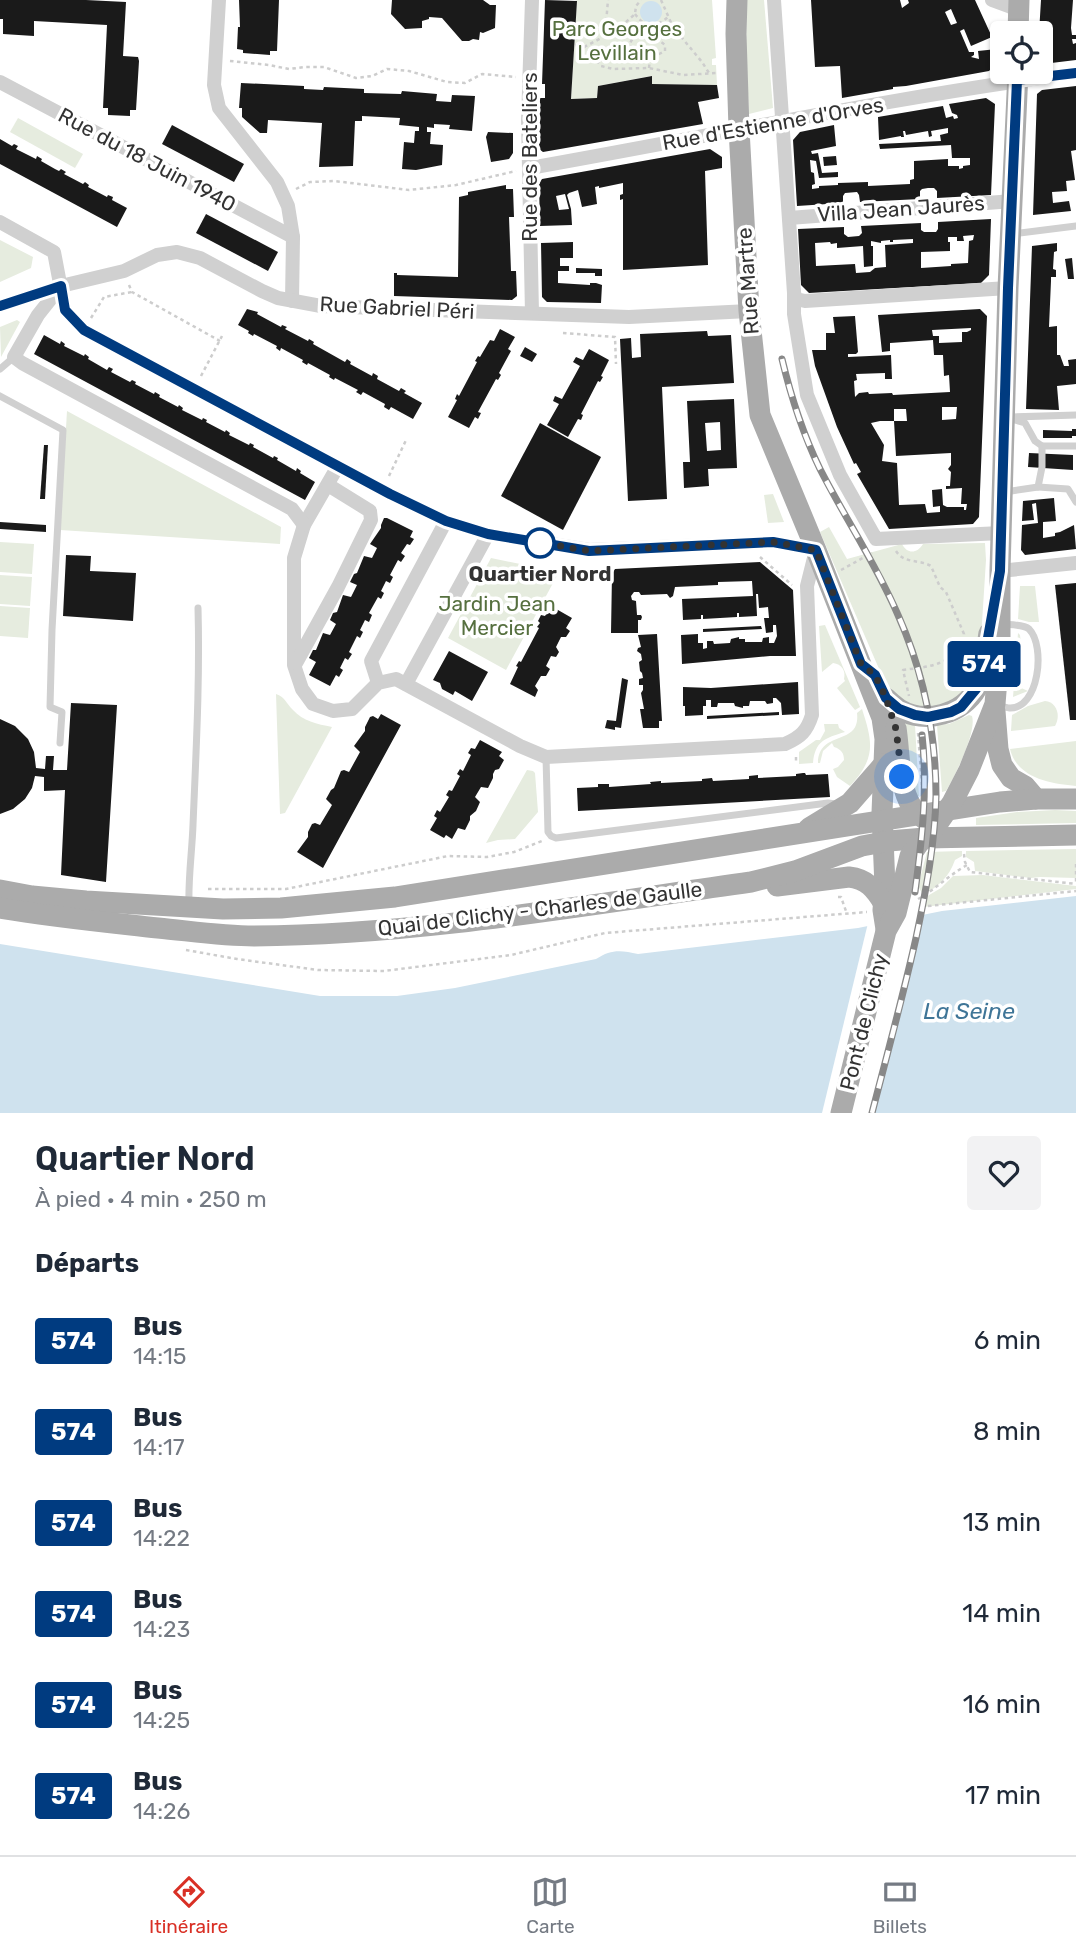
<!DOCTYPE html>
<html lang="fr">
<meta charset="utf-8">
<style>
body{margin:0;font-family:Rubik,sans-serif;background:#f2f2f3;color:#1f2937;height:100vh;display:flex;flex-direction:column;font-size:26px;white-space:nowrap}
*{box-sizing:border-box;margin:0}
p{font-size:23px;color:#747a83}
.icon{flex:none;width:38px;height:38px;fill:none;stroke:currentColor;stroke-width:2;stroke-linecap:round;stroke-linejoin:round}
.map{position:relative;height:1113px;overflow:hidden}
.details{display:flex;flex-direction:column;background:#fff;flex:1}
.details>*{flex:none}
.badge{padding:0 14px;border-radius:5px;font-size:24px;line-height:46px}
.buttons{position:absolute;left:990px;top:21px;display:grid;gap:14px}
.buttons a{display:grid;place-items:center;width:63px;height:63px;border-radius:7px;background:#fff;box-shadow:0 2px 5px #0004;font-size:35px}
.you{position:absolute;width:35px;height:35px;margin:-18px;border:5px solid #fff;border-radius:50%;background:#1a73e8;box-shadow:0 0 0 10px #1a73e833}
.map>.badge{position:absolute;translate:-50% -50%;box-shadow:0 0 0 4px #fff}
h2{padding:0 35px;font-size:26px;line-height:63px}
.round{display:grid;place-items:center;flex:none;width:74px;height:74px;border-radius:7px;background:#f2f2f3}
.head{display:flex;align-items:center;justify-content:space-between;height:119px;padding:0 35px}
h1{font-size:33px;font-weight:600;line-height:52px}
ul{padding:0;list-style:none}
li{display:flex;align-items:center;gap:21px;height:91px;padding:0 35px}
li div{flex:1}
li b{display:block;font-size:26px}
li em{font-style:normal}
li .badge{min-width:77px;font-weight:700;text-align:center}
.dock{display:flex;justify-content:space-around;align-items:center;height:98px;border-top:2px solid #e0e1e3;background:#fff;font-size:19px;color:#747a83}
.dock a{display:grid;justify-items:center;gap:4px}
.dock .on{color:#d93025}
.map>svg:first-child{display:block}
.green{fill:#e6ecdf}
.water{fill:#cfe2ee}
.pier{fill:#fff}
.building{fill:#1a1a1a;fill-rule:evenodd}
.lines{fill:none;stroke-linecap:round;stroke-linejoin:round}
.path{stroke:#cdcdcd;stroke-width:2.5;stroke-dasharray:3.5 3.5;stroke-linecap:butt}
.lane{stroke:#d0d0d0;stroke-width:7}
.street{stroke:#d0d0d0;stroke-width:14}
.primary{stroke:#ababab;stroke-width:21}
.rail-casing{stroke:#888;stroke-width:7}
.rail{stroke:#fff;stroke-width:4.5;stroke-dasharray:13;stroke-linecap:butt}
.line-casing{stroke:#fff;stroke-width:16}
.line{stroke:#003b80;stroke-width:10}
.walk{stroke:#333;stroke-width:7;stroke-dasharray:0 12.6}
.stop-dot{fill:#fff;stroke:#003b80;stroke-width:3.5}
.labels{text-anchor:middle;stroke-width:7;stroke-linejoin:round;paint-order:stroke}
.park-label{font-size:21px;fill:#56703f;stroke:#fff}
.street-label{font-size:21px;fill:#333;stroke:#fff}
.stop-label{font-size:21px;font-weight:bold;fill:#333;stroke:#fff}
.water-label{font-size:23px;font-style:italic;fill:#3f7597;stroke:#fff}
</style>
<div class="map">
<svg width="1076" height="1113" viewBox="0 0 1076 1113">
<rect width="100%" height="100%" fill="#fff"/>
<g class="green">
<polygon points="575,0 712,0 716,58 712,59 712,65 716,65 717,85 652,84 651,76 598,86 597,98 571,99 577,1"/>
<polygon points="747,0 764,0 773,108 749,114 746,50"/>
<polygon points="18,118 83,154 75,168 10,132"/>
<polygon points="0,240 33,257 31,268 0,282"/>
<polygon points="17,320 20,322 1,357 0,327"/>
<polygon points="67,411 281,527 280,544 60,530"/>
<polygon points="773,494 784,522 768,523 764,495"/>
<path d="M829 527 847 559 902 544C907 554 917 554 923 544L985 543 986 560 979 670 969 692 926 714 889 692 820 532Z"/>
<polygon points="0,542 34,544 32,574 0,572"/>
<polygon points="491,558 559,572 506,670 448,638"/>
<polygon points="0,575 32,577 30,606 0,604"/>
<polygon points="1020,586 1035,586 1039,622 1029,622 1018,619"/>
<polygon points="0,606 30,608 28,638 0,636"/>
<path d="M825 625 860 707 855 710 837 688 845 681 844 679C846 671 842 664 833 663L822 672 819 626Z"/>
<polygon points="1018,633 1020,635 1023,663 1019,687 1028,691 1013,697"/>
<path d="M276 694C285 697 286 703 293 710 303 721 317 724 332 727L285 813 280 814Z"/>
<path d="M1045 701C1057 702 1061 716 1055 726L1011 731 1012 715 1028 706Z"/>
<path d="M862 709C873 743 876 758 850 786L837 777 833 769 838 767 844 760C844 753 841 749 834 747L832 743 823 751 820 763H818C819 729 861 747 857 713Z"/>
<path d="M969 715 972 716C977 732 955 776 946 791L942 792 937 725 949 724Z"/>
<polygon points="900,722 915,725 919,796 915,796"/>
<path d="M824 724H838L839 728 845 732C825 738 815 741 813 763L799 764V752L816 740H820L825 731Z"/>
<path d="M1076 741V786C1050 784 1017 778 1010 749Z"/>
<polygon points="527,770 533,771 535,773 538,812 515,839 498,840 486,843"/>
<polygon points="1055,810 1076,811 1076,823 976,825 976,818 1017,812"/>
<polygon points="1076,849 1076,878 1040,877 1031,878 975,871 974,862 966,857 966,851"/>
<path d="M962 851V856L955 860C949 877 939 886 923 895L918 886 927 852Z"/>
<polygon points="983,875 1076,886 1076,889 924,907 924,898 941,888 953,876"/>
</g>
<g class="water">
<circle cx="651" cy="12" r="11"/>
<path d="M1076 896V1113H0V944L320 996H397L455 988 596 959C611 949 621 950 638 954L858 928 942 911Z"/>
</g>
<polygon class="pier" points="924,911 875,1113 822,1113 868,923"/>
<g class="building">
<polygon points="0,0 86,0 126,2 123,56 138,57 139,61 136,110 130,110 130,116 108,115 108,108 103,108 107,25 34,21 34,36 3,34 3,19 0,19"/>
<polygon points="239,0 279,0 277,51 270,51 270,55 243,53 243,50 237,49 238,27 240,27"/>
<polygon points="392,0 483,0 490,5 496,5 495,28 483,33 480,32 479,40 473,39 469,41 462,41 442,18 429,17 429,19 422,21 422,28 405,29 391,14"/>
<polygon points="545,0 577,1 571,99 597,98 598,86 652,76 652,84 717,85 719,98 698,102 703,124 543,152 539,149 540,98 545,98 545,84 542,84"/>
<path d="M811 0H900L902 8 909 3 908 0H975L992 37 971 46 964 29 960 31 969 52H974V55L971 57 979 59 978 51 997 49V63L989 71 906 86 893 87V89L842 98 840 66 815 67ZM951 9 957 23 951 25 945 12Z"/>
<polygon points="1041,0 1073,0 1071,28 1072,35 1076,35 1076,39 1072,39 1073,44 1076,43 1076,60 1043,64 1041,62 1041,33 1039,33"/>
<polygon points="241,83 304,86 304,89 323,90 324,87 364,89 364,93 401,94 402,91 437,94 436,101 451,102 452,95 475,96 472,131 449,129 450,125 434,124 434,128 427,127 427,132 431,132 430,144 443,145 442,165 416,170 402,169 404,142 414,143 415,131 419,131 419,127 399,125 400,118 362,116 362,121 355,121 353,166 319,167 322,123 268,120 267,133 260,133 242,117 242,108 239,108"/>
<polygon points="1076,86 1076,150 1071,151 1075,180 1066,181 1067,191 1052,192 1053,203 1069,201 1071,211 1033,215 1037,94 1042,90"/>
<polygon points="986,98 995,104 991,195 937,198 937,191 934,188 928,188 922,189 920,191 920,199 860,202 859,195 857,192 845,193 843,196 843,203 797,206 793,140 800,132 834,125 836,146 811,151 812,154 818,153 822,173 838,172 838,177 819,178 816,161 810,160 811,172 814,173 815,184 812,185 812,189 819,188 819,186 838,185 838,183 868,182 868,186 910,184 910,180 914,179 914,161 948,159 948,166 959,166 959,169 963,168 963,166 970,165 970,158 952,158 951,145 880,149 879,144 941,141 940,135 948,133 948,128 931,131 932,136 929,137 928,131 906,135 905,131 903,131 904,137 901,137 901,136 879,140 878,117 943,106 946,118 953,116 954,119 958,118 957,115 952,113 949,104"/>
<polygon points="172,125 244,164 234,182 162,144"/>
<polygon points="488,132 513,133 513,153 509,159 491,162 486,137"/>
<polygon points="0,139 12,146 14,144 18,146 16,149 36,159 37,156 42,159 41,161 55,169 59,171 61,169 66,172 64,174 83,184 85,182 89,185 88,187 107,197 108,195 113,197 112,200 127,208 117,227 0,164"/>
<path d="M710 149 722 157V168L705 171 708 265 623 270V199L620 200V195L623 194V183L599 188V186L595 187 597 204 582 207 578 190 569 193 567 195 571 209 572 225 540 226 539 184 542 179ZM565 194 569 209 559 210 556 196Z"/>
<polygon points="836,156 837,165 824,166 823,157"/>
<polygon points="506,185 506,189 513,189 514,217 509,217 511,271 516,271 517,296 512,300 394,296 394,273 397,273 397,275 458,277 459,197 468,195 468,192"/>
<polygon points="206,214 278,252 268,271 196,233"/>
<path d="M991 219 989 275 981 283 809 293 801 285 798 229 844 227V234L848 237 859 236 862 233 861 226 921 223V230L924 232H936L938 229V222ZM974 235 973 240 969 241 968 263 951 264V266L921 268V252L950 251V242H948V237H957V241H964L963 236ZM913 239V243L885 245 886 267 875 268 870 272 856 273 855 264 816 266 815 243 830 242 831 244 837 243V248L863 246 864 267 873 266V246H871V241L881 243V241L890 240V242H893V240Z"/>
<polygon points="573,242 573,258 560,258 560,266 569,266 569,271 558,271 558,283 590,285 590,283 596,283 602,285 601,303 547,302 542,297 541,243"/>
<polygon points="1057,243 1057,251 1054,252 1053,269 1056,270 1056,277 1051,277 1051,281 1049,327 1057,326 1057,355 1060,355 1064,366 1069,366 1068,360 1076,359 1076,384 1057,386 1059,410 1026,409 1032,246"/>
<polygon points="1072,258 1074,279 1068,279 1065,259"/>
<polygon points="576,268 602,269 602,276 595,276 595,273 576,273"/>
<polygon points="247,309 258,312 257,314 281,327 282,325 287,327 285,329 308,341 309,339 314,342 313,344 345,362 347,359 351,362 350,364 372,376 373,373 378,376 377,379 399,391 401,388 406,391 404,393 422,403 413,419 391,407 389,410 384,407 385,404 363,392 361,395 356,392 358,390 335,378 334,380 329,377 330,375 308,363 307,365 302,362 303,360 281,348 280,351 276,348 277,346 254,334 253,336 248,333 249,331 238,325"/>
<path d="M980 309 987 316 979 517 973 524 889 529 857 474 861 472 856 463 854 464 837 427 815 366 812 350H826V333H835L833 317 855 316 858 352 856 354H848V357L891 355 892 379H885V373L856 374 857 380 854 381 855 397 859 393 868 392 869 394 892 393 893 395 950 392 949 375 944 376 943 355H934L933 340 890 343V351L882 352 878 315ZM971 328V330L967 332H962V342L939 343V336H933L932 330ZM942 407H957L956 419 942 420ZM894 409H906L907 421H894L896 456 951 453V465L948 469 951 472 950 486H946V489L962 488 961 504H967L966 510H964V507H947L943 505 942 489 932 490 933 507 940 506V512L927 513 925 504 899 505 897 463 882 461 884 445 871 423 880 421H894Z"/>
<polygon points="500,329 515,337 508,349 511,351 499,373 501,375 498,380 496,379 478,412 481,413 478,419 475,417 469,428 448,417 457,400 455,399 457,394 459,396 477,362 475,361 478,356 480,357 490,340 494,341"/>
<polygon points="707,331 708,336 731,335 734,383 662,387 667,499 628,501 620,339 631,338 632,358 641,357 640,334"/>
<polygon points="44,335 60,344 61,341 65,344 64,346 84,356 85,354 89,357 88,359 107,370 109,367 113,369 111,372 130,382 132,380 136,382 135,384 154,394 155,392 160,395 159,397 178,407 179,405 183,408 182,410 202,420 203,418 207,420 206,422 225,432 226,430 230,433 229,435 249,445 250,443 254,445 253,447 273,458 274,456 278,458 277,460 296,471 297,468 301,471 300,473 315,482 305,500 34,354"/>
<polygon points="525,347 537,354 532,362 520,356"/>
<polygon points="589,349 609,360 601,376 603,377 600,382 598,381 581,414 583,415 581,420 578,419 568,437 547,425 559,404 553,401 555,396 562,399 580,366 573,362 576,357 583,360"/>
<path d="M734 399 737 468 708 469 709 486 684 488 683 462H690L687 401ZM720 422 721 450 707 451 705 423Z"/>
<polygon points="540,423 601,457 563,530 501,496"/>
<polygon points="1072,429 1076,429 1076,436 1072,436 1072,438 1043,438 1043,430 1072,431"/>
<polygon points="44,445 48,445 45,499 40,499"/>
<polygon points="1029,453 1073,455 1073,470 1028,467"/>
<polygon points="1054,498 1056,521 1043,522 1043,538 1055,536 1055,533 1060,532 1074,525 1076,549 1025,555 1021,550 1022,525 1038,523 1036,503 1032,504 1034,520 1022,521 1023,501"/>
<polygon points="384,518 387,518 413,531 410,537 414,539 410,545 407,544 401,553 405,556 401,562 398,560 390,575 393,577 390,583 386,581 381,591 384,593 381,599 378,597 369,613 372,615 369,622 365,620 360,630 363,632 360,638 357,636 349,652 352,654 348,660 345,658 340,668 343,670 339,677 336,675 330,686 309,675 316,662 309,658 313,650 316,650 323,633 330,635 336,624 330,620 333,613 337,612 343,595 351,597 357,585 350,582 354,574 357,573 364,556 372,558 377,548 370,544 381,528 381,525"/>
<polygon points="0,522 46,525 46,532 0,529"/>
<polygon points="66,555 91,556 90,571 136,573 133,621 63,616"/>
<polygon points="760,562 793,590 796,656 770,656 682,664 681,635 698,634 698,643 703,643 703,649 707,648 707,641 713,641 714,644 730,643 731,639 739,637 739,639 745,639 745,642 762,642 763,638 769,637 769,643 774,643 777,636 776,625 773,625 773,632 766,633 764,618 769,618 768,607 759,608 758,594 756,594 757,616 739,617 739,613 737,613 737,617 703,619 703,615 701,615 701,619 683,620 682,599 753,596 752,581 718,582 718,585 675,587 673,596 670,598 667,594 641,595 639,592 634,592 631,596 632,600 636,601 637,615 641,615 642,617 641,620 638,620 638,633 611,633 612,574 615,569"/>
<polygon points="1076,583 1076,720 1070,720 1055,585"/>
<polygon points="551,606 572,618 566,628 570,631 566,637 561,637 556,647 559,652 556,657 551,656 546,666 550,669 546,676 541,676 535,686 538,690 535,697 510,684 518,667 516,666 519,661 521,662 539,628 537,627 540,623 538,621 541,615 545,616"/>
<polygon points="761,626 762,629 703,632 703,629"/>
<polygon points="657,634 662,721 659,721 659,728 643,728 640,709 644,709 641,693 643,690 643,685 639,685 639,679 643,678 642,673 640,671 639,662 642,660 641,654 637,651 638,648 641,647 638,635"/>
<polygon points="449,651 488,672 472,701 455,691 453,695 442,689 440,683 433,680"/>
<polygon points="622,678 628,680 621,728 615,727 615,730 605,728 607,720 616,721"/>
<polygon points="798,682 799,714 782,715 781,703 776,698 773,698 773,703 767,704 765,701 750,701 749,706 743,706 743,708 735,706 734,703 718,703 717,707 711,707 711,700 706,700 706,706 703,706 703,715 685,716 685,706 683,706 683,687 711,688"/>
<polygon points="71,703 117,705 106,882 61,875 65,790 44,791 44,777 35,776 32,788 25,799 13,809 0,814 0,719 15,726 28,739 34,752 36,768 45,769 46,756 54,756 53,770 67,770"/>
<polygon points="779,712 779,715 707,719 707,716"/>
<polygon points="381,714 401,725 323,868 297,852 308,837 308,832 312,824 315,823 320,825 332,805 326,799 331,790 334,788 341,771 344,770 349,772 360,752 354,746 365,731 365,727 370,717 373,716 378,719"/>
<polygon points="480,740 502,752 499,756 504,760 499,769 495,770 493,774 493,778 488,788 481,787 475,797 480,802 476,811 470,816 470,820 465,830 458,828 452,839 446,835 444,838 430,830 437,818 434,816 437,810 440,812 449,797 446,795 449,790 452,791 460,776 457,774 460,769 463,771 471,755 468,753 471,748 475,749"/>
<polygon points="803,773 805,773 806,775 828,774 830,797 578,811 577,788 598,787 598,784 609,784 609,787 651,784 650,782 661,781 661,783 702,781 702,779 712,778 713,781 749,779 749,776 758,775 758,778 796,776 796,774"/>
</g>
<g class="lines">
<g class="path">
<polyline points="661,0 673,27 702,62 709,73"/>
<path d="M635 14C646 29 656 28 669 16"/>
<polyline points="605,35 608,0"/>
<polyline points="575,45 584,47 593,55 601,66 613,69 649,68 683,75 717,73"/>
<polyline points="584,47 617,30 635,14 636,6 641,0"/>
<polyline points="230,61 269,65 289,69 305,67 324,67 356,78 372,76 387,69 409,71 447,82 465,83 482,74 516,77"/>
<path d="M649 68 650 56 659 54 665 51V45C657 38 643 33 633 38L630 43 631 49 639 54 650 56"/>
<polyline points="296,189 310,182 334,181 409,190 456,185 516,171"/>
<polyline points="129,285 132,292 220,341"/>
<polyline points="91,318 104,297 132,292"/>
<polyline points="563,333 615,337 616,364"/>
<polyline points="201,376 222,336"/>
<polyline points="389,476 407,438"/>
<path d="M896 551C904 564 919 559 931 566L940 587 946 592 964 634C954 666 932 666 903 670L909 696"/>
<polyline points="760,557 792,585"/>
<polyline points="841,570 872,553"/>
<polyline points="918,733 922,785"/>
<polyline points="796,757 796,764"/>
<polyline points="964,854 965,862 970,872 1076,884"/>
<polyline points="1076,864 1076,884"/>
<polyline points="208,889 286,889 448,856 487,857 514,852 542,841"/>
<polyline points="838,897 841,897 847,914"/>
<path d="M918 899C936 889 949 875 967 865"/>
<polyline points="928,906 1076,891"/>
<polyline points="186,950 237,959 318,970 384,971 511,955 605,933 867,912"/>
</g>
<g class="lane">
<polyline points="1012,234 1076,226"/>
<polyline points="0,369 14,357"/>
<polyline points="0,396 63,430 52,630 50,707 62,712 60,743"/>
<polyline points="1012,417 1076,415"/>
<polyline points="1042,446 1076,446"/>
<polyline points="1038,487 1068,489 1076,502"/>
<polyline points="1005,492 1038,487 1042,467 1042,446 1035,441 1025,423 1008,418"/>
<path d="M998 705C999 705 1008 708 1009 708 1039 710 1046 646 1029 629 1023 624 1009 625 1001 624"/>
<polyline points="546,757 548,832 551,836 556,838 828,803 836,804 837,806"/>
<path d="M189 906C188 879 192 852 193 825 196 752 200 680 198 608"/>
</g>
<g class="street">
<polyline points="219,0 214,85 219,108 277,182 288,206 293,237 292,301"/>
<polyline points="774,0 794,293 796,299 805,301 1008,288"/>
<polyline points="992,0 1011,7 1019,14"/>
<polyline points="0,82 293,237"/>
<path d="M530 168C711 136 893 97 1076 73"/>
<polyline points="789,218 1013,201"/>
<path d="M0 222 54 252 65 310 84 330 390 494 446 521 488 534 589 550 773 542 816 550 807 586 812 715C807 731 801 737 785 744L546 757 520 746 396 679 378 683 352 709 333 711 313 704 302 689 294 665V558L304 525 338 466"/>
<polyline points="61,286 38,315 14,357 22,363 292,509 304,525"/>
<polyline points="794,291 794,314 807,395 840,475 876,539 1001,533"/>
<polyline points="0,306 61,286 124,271 157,255 177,252 200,258 262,291 278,298 321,306 629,317 749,311"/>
<polyline points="532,313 528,120 532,0"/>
<polyline points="1000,571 1076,563"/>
<polyline points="296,663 338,587 371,520 370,511 328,485"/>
<polyline points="378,683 371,661 446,521"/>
<polyline points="406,684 488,534"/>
</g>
<g class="primary">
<polyline points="737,0 736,34 739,129 749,311 760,415 816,550 882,718 885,739 882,813 885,887 883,910 886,929"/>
<polyline points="1018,33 1019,0"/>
<path d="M886 698C890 702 895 706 899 709 925 725 963 714 977 688 985 671 986 651 989 633"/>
<polyline points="995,711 998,749 1002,765 1011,778 1025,786 1036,799"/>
<path d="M896 728C900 753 898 785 912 807 917 814 923 818 930 823"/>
<polyline points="809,828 850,803 884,764"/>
<path d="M777 886 849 877C867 879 875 889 884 904"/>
<polyline points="0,890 32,896 86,901 223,909 281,908 395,897 1000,802 1036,799 1076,799"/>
<path d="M0 908C53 917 105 922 158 928 190 931 222 936 254 936 420 935 586 905 751 882L795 871 862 846 889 841 925 838 1076 835"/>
<polyline points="841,1113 886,931 896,913 910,856 919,843 936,826 952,803 969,770 995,704 1000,642 1000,571 1008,288 1018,72"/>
</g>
<g class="rail-casing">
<g id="rail">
<path d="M782 359C791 397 803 434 820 469 845 518 876 564 898 615 923 671 936 734 936 796 935 843 926 891 916 938 903 996 887 1055 872 1113"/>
<path d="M915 892C922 839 928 788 922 735"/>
</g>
</g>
<use href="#rail" class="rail"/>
</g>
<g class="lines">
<g class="line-casing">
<polyline id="line" points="0,306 61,286 65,310 84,330 390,494 446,521 488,534 589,551 773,542 816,550 861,664 875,675 886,698 899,709 915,715 928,717 951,712 961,707 976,689 981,677 1000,571 1008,288 1017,80 1076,73"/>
</g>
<use href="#line" class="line"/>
<polyline class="walk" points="540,543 538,542 589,551 773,542 816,550 861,664 875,675 886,698 896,729 902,777"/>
</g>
<circle class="stop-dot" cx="540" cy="543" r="14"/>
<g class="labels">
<g class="park-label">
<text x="617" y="36">Parc Georges<tspan x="617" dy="24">Levillain</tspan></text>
<text x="497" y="611">Jardin Jean<tspan x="497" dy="24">Mercier</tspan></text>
</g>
<g class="street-label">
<text transform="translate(773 124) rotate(-10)" y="7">Rue d'Estienne d'Orves</text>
<text transform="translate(530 157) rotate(-90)" y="7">Rue des Bateliers</text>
<text transform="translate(147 160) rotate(28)" y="7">Rue du 18 Juin 1940</text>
<text transform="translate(901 209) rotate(-4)" y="7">Villa Jean Jaurès</text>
<text transform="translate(748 281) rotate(-94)" y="7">Rue Martre</text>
<text transform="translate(397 308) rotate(3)" y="7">Rue Gabriel Péri</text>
<text transform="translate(540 909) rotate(-7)" y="7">Quai de Clichy - Charles de Gaulle</text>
<text transform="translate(864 1022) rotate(-76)" y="7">Pont de Clichy</text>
</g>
<g class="stop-label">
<text x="540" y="581">Quartier Nord</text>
</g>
<g class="water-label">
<text x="969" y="1019">La Seine</text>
</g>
</g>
</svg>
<div class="buttons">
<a><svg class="icon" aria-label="locate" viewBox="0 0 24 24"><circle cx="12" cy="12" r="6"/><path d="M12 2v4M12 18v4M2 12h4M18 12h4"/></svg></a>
</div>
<div class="you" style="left:902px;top:777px"></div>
<b class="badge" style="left:984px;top:664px;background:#003b80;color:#fff">574</b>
</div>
<section class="details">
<div class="head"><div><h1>Quartier Nord</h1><p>À pied · 4 min · 250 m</p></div><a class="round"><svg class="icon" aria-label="heart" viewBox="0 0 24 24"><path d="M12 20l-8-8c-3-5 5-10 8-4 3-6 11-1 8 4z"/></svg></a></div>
<h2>Départs</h2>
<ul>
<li><span class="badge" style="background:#003b80;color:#fff">574</span><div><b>Bus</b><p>14:15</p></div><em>6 min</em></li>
<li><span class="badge" style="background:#003b80;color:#fff">574</span><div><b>Bus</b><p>14:17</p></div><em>8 min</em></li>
<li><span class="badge" style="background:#003b80;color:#fff">574</span><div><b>Bus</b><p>14:22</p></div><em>13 min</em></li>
<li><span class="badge" style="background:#003b80;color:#fff">574</span><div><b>Bus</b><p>14:23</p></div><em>14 min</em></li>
<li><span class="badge" style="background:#003b80;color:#fff">574</span><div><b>Bus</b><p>14:25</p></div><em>16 min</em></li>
<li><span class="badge" style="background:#003b80;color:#fff">574</span><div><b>Bus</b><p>14:26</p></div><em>17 min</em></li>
</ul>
</section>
<nav class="dock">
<a class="on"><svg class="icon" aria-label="directions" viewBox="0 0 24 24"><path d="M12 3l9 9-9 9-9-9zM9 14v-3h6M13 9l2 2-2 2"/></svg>Itinéraire</a>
<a><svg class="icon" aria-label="map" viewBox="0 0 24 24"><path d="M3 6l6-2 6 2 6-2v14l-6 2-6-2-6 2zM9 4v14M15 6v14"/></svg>Carte</a>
<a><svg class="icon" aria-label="tickets" viewBox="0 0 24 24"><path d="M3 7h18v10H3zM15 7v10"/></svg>Billets</a>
</nav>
